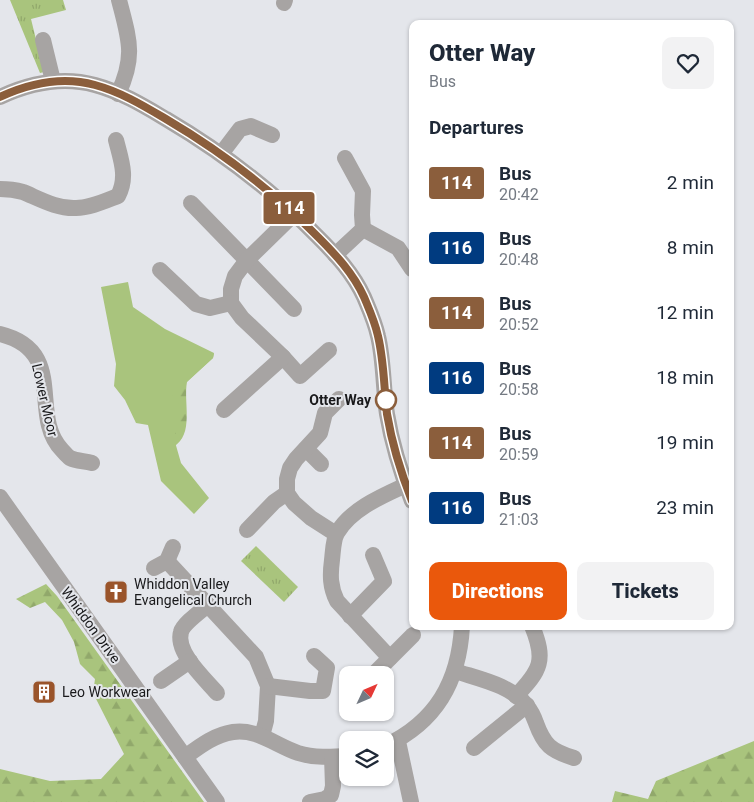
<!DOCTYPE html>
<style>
body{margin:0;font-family:Roboto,sans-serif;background:#f2f2f3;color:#1f2937;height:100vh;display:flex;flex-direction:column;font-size:19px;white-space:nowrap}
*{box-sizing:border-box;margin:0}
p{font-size:16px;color:#747a83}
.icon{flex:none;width:28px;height:28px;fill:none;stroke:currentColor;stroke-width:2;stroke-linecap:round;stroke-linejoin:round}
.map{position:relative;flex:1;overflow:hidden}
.drawer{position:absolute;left:409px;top:20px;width:325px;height:610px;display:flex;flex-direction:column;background:#fff;border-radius:10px;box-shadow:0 1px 4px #0004}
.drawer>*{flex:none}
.badge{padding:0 10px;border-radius:4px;font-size:18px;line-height:32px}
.needle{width:32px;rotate:46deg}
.buttons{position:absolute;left:339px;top:666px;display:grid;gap:10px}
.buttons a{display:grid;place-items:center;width:55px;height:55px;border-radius:10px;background:#fff;box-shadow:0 1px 4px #0004;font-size:25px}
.map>.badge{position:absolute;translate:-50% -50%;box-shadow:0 0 0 2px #fff}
h2{padding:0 20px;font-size:19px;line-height:45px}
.round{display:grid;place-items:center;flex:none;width:52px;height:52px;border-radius:10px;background:#f2f2f3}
.summary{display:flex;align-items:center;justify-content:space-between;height:85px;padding:0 20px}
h1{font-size:24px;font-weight:800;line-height:38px}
.action{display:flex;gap:10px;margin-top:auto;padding:10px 20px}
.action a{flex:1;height:58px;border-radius:10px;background:#ea580c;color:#fff;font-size:20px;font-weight:800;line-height:58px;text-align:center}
.action a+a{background:#f2f2f3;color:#1f2937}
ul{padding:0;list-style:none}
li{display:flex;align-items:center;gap:15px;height:65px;padding:0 20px}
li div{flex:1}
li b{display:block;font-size:19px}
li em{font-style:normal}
li .badge{min-width:55px;font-weight:700;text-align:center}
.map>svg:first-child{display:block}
.grass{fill:url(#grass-tufts)}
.forest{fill:url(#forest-firs)}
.park{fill:#a9c47d}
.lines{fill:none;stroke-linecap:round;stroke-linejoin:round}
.minor{stroke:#a7a4a3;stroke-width:16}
.line-casing{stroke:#fff;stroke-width:11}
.line{stroke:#8b5e3c;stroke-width:8}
.stop-dot{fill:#fff;stroke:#8b5e3c;stroke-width:2.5}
.labels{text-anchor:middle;stroke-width:4;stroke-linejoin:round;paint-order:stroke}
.street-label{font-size:14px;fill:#19191b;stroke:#e4e6eb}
.stop-label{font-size:14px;font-weight:bold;fill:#19191b;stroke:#e4e6eb;text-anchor:end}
.poi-label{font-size:14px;fill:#19191b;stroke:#e4e6eb;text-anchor:start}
</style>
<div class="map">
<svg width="754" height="802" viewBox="0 0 754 802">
<defs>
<pattern id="grass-tufts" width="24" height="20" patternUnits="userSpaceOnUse" patternTransform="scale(1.25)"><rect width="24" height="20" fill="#a9c47d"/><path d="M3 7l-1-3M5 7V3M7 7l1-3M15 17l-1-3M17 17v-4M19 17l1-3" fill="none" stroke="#91a86b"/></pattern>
<pattern id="forest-firs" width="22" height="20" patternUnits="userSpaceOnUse" patternTransform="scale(1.25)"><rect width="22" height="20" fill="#a9c47d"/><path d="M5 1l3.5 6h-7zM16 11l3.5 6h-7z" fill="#91a86b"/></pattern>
</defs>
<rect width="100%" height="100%" fill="#e4e6eb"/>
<g class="grass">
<polygon points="10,0 63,0 66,10 31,19 44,72 40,73"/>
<polygon points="256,546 298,587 284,602 241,561"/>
</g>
<g class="forest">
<path d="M214 353 213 358 187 382C183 402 195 435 173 447L163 392Z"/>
<polygon points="46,584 57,596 204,802 0,802 0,769 50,781 101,779 124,754 93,693 95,679 80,664 74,642 62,620 45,602 30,608 16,599"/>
<polygon points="754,741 754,802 612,802 615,791 648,799 656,781"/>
</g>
<polygon class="park" points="128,282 133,307 165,329 214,353 213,358 172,395 185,412 175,422 175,442 181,463 209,498 194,514 161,481 148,425 136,423 125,400 114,386 116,364 101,287"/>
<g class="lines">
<g class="minor">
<polyline points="284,3 285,0"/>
<polyline points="43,40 53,81"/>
<path d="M118 94C136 56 129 39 119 0"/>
<path d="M0 97C30 83 62 76 95 85 121 92 144 106 166 119 222 152 273 191 318 237 336 255 353 273 364 297 369 309 375 322 378 336 384 361 383 388 387 414 392 444 401 473 412 501"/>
<polyline points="221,154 240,129 251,126 272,135"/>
<path d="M0 189C8 189 16 190 23 192 40 199 57 209 76 208 90 208 105 201 118 196 128 177 121 160 116 140"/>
<polyline points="191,203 294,309"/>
<polyline points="295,213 247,260 235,276 231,289 231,303 242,318 283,357 300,376 329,350"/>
<polyline points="363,229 398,248 412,269"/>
<polyline points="335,255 363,229 362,215 363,191 345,158"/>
<polyline points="160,270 196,304 210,308 231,303"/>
<path d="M0 334C69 351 28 415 62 450 64 452 67 456 70 458 76 461 85 461 92 463"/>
<polyline points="224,410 283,357"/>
<polyline points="306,449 321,464"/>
<polyline points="0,497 217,802"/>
<polyline points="247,530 274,502 287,493"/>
<polyline points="336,534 311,518 294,503 287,493 287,479 290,468 296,459 320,433 325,413 339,399"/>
<polyline points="167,561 256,657 268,686 266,721 262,736"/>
<polyline points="154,568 167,561 173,547"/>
<path d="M208 605C201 611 183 624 181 632 175 652 205 679 217 693"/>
<polyline points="350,616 384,581 373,555"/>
<path d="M390 658 337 601C330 587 330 575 332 560 333 552 333 540 337 533 351 509 382 496 406 485"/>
<polyline points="377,671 413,635"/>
<path d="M455 671C479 679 511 685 527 706 531 711 534 717 536 723 544 745 551 751 574 758"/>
<polyline points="161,681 190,661"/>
<polyline points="268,686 310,691 323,691 327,668 314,656"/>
<path d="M516 696C541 670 546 660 532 626"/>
<polyline points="395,742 399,746 411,802"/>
<path d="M385 746C436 722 459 682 462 626"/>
<polyline points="474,748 527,705"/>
<path d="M185 757C200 746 214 735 233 732 256 728 277 746 298 753 314 758 331 757 348 756"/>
<polyline points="310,802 325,799 331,795 333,786 332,757"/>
</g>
</g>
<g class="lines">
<g class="line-casing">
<path id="line" d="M0 97C30 83 62 76 95 85 121 92 144 106 166 119 222 152 273 191 318 237 336 255 353 273 364 297 369 309 375 322 378 336 384 361 384 388 387 414 392 444 401 473 412 501"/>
</g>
<use href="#line" class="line"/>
</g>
<defs>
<g id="church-square" transform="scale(1.25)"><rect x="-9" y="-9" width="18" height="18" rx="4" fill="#9a542a" stroke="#e4e6eb"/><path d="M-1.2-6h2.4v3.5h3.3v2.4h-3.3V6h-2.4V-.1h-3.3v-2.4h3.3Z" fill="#fff"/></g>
<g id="building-square" transform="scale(1.25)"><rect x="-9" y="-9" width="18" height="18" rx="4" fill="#9a542a" stroke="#e4e6eb"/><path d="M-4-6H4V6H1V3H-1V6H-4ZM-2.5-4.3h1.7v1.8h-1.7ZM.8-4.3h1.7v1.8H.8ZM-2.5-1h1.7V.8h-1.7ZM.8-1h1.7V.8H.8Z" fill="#fff"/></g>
</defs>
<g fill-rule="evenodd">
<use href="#church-square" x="116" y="592"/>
<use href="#building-square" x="44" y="692"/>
</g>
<circle class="stop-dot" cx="386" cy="400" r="10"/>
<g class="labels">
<g class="street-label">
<text transform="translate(45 400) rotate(77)" y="5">Lower Moor</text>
<text transform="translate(91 625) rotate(54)" y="5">Whiddon Drive</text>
</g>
<g class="stop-label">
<text x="371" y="405">Otter Way</text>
</g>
<g class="poi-label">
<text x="134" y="589">Whiddon Valley<tspan x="134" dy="16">Evangelical Church</tspan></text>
<text x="62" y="697">Leo Workwear</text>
</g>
</g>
</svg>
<div class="buttons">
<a><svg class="needle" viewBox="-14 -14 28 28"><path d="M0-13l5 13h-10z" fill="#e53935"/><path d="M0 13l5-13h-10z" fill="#747a83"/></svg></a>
<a><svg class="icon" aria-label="layers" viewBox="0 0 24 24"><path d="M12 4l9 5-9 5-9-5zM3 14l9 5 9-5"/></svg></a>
</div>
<b class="badge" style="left:289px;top:208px;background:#8b5e3c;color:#fff">114</b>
<section class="drawer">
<div class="summary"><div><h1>Otter Way</h1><p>Bus</p></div><a class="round"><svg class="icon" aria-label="heart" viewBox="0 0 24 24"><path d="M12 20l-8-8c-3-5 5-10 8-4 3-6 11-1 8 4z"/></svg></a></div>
<h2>Departures</h2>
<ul>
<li><span class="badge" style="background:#8b5e3c;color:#fff">114</span><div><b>Bus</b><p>20:42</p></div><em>2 min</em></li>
<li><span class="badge" style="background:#003b80;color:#fff">116</span><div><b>Bus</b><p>20:48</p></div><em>8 min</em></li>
<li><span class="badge" style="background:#8b5e3c;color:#fff">114</span><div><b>Bus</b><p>20:52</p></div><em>12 min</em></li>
<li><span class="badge" style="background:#003b80;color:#fff">116</span><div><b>Bus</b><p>20:58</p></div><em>18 min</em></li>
<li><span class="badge" style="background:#8b5e3c;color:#fff">114</span><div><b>Bus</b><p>20:59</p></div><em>19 min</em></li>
<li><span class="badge" style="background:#003b80;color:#fff">116</span><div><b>Bus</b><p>21:03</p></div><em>23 min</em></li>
</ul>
<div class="action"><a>Directions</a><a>Tickets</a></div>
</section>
</div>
